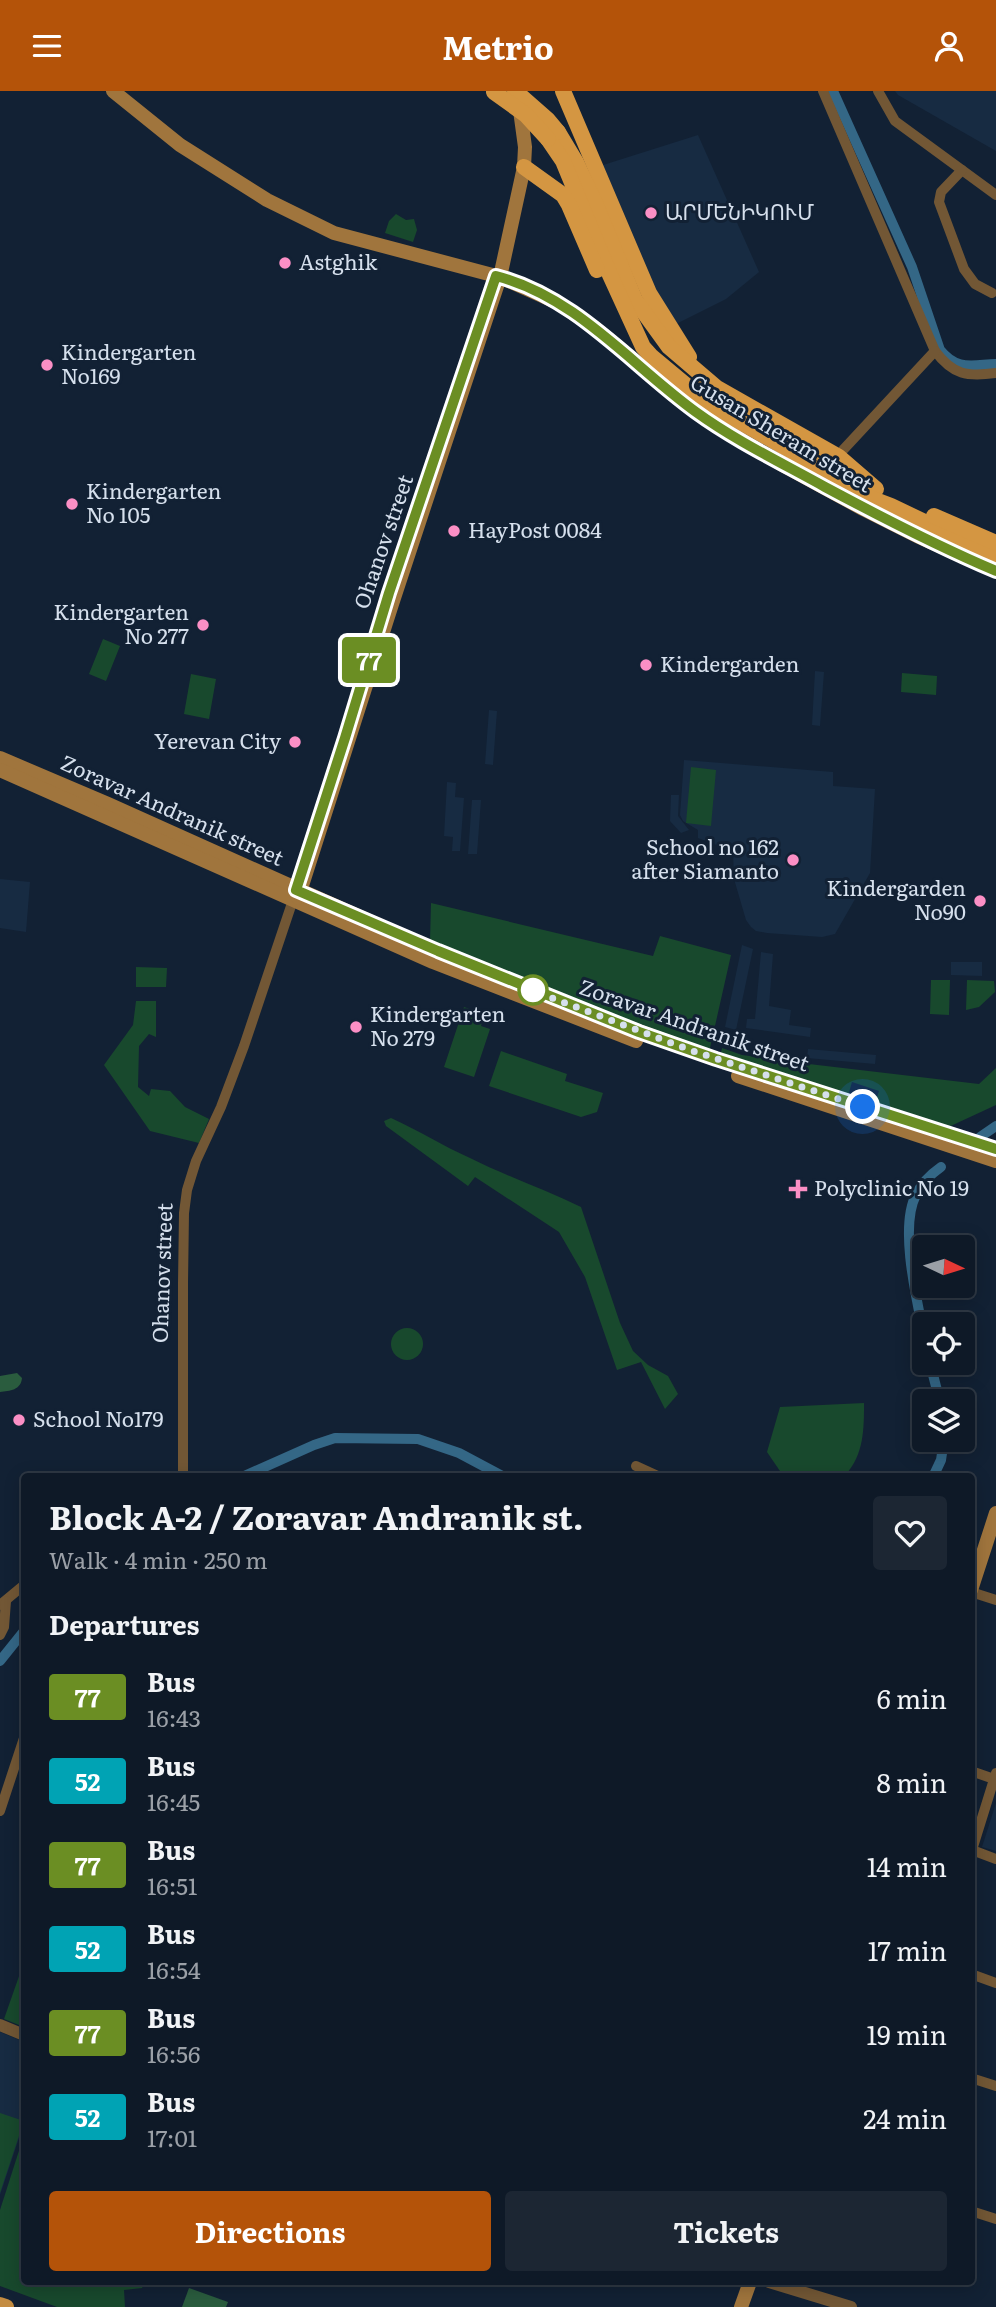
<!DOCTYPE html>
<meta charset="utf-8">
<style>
body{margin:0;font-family:Literata,"Noto Sans Armenian",serif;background:#1c2633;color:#f1f3f6;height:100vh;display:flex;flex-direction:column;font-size:26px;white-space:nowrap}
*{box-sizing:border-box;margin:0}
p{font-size:23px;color:#9ba0a7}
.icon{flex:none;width:38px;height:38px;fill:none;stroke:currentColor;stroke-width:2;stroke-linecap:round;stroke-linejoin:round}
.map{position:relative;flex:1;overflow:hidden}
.details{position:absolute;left:21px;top:1382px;width:954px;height:812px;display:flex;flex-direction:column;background:#0e1927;border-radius:7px;box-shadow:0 4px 18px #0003,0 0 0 2px #2e3844}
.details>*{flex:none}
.badge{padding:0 14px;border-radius:5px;font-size:24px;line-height:46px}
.needle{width:46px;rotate:94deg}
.controls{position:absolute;left:912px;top:1144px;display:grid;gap:14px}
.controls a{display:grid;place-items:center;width:63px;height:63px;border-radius:7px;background:#0e1927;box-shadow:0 4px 18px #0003,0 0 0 2px #2e3844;font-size:35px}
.you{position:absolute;width:35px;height:35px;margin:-18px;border:5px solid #fff;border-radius:50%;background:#1a73e8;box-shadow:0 0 0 10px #1a73e833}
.map>.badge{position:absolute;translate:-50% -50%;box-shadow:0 0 0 4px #fff}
h2{padding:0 28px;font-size:26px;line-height:63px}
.round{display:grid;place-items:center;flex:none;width:74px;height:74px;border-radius:7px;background:#1c2633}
.summary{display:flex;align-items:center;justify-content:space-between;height:119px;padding:0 28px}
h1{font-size:33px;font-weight:700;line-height:52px}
.primary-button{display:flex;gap:14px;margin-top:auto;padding:14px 28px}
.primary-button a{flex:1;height:80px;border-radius:7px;background:#b45309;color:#fff;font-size:28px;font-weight:700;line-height:80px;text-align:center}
.primary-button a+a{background:#1c2633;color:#f1f3f6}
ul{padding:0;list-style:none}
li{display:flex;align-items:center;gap:21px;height:84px;padding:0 28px}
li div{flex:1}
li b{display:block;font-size:26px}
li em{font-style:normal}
li .badge{min-width:77px;font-weight:700;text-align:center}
header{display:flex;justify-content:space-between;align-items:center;height:91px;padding:0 28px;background:#b45309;color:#fff;font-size:32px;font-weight:700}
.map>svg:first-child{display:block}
.built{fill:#172b42}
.green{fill:#18492d}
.forest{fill:#2a5c3e}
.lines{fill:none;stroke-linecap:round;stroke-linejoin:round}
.canal{stroke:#346786;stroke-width:10}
.minor{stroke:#725735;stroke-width:10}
.tertiary{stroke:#725735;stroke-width:12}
.secondary{stroke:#a0753d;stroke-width:14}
.primary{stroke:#c48c41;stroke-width:16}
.trunk{stroke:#d49642;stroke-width:16}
.trunk-bridge{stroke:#d49642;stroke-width:16}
.line-casing{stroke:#fff;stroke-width:16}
.line{stroke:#6b8e23;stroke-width:10}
.walk{stroke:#d6e0ed;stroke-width:7;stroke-dasharray:0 12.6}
.poi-dot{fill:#fb8fc5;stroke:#122134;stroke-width:2.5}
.stop-dot{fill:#fff;stroke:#6b8e23;stroke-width:3.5}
.labels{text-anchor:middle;stroke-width:6;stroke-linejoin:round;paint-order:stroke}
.poi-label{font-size:21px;fill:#d6e0ed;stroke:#122134;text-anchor:start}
.street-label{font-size:21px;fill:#d6e0ed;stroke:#122134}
</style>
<header><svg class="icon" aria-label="menu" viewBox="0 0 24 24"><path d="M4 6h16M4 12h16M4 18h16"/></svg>Metrio<svg class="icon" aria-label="person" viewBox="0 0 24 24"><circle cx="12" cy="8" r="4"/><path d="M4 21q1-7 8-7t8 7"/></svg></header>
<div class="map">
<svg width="996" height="2216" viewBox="0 0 996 2216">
<rect width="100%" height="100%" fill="#122134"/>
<g class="built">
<polygon points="895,0 996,0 996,60 898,4"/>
<polygon points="698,44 759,181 726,208 676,233 649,190 600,75"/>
<polygon points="815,580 824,581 820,635 812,634"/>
<polygon points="489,619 497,620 493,674 485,673"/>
<polygon points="684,669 833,681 833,695 875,698 870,782 835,843 822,846 767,842 756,840 751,836 746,829 734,788 733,760 698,747 698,739 683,730 680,724"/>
<polygon points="447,691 456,692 455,706 464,707 460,760 452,760 453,746 444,745"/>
<polygon points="671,704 679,704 678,725 689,739 681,742 670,730"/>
<polygon points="472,709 481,709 477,763 468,763"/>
<polygon points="0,788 30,791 26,841 0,837"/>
<polygon points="742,854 753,858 736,939 725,936"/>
<polygon points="761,861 773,863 769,915 791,919 789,934 811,937 810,946 746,937 747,928 755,928"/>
<polygon points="951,871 982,871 982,885 951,884"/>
<polygon points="808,958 876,964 875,973 807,967"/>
<polygon points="996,1712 996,1760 982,1756"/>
<polygon points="0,1941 24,1951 24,2032 0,2104"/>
</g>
<g class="green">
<polygon points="396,123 406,129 414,128 417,139 413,151 385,142 389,130"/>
<polygon points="103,548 120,555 106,590 89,583"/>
<polygon points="902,582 937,585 936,604 901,601"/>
<polygon points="191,583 216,588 209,628 184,623"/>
<polygon points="691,676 716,679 711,735 686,732"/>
<polygon points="431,812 653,865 660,845 731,864 708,966 430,851"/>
<polygon points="136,876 167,877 166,896 136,896"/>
<polygon points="931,889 950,889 949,924 930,923"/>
<polygon points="967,889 994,890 995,901 979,916 966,919"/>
<polygon points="136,910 156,910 156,946 149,943 139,955 138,996 149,1005 151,998 170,1000 185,1016 209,1028 199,1052 150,1040 104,974 133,934"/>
<polygon points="464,916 485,923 481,935 490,938 474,986 444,976"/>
<polygon points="722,957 742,964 809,973 979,993 996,977 996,1014 942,1039 872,1021 879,1000 852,991 846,1012 719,971"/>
<polygon points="501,960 567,983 565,990 603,1002 597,1021 581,1026 489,995"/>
<path d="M391 1027C418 1039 443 1055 470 1067 506 1085 544 1098 581 1116L620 1232 633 1260 648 1274 668 1285 678 1303 665 1318 641 1271 617 1279 585 1186 559 1141 475 1086 468 1095 386 1035 384 1030Z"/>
<circle cx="407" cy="1253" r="16"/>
<path d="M864 1312C864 1337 864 1363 846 1383H782L767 1361 780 1316Z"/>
<polygon points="24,1871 24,1936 4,1928"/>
<polygon points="0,2022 24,2030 0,2102"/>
<polygon points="24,2044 24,2191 145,2191 142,2197 124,2199 125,2216 57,2216 0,2195 0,2119"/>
</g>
<g class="forest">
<path d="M17 1282 22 1287C21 1299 10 1300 0 1301V1285Z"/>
<polygon points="189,2197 228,2211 226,2216 182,2216"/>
</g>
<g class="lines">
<g class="canal">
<path d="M833 0 912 176 940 259C957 280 971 274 996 273"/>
<polyline points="980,1046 996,1035"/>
<path d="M924 1244C917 1210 899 1136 916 1104 921 1093 931 1083 941 1076"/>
<polyline points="930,1272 940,1311"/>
<polyline points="242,1386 314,1354 335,1347 418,1348 459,1362 504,1386"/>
<polyline points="933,1386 941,1369 944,1349"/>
<polyline points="0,1570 24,1540"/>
</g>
<g class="minor">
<path d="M823 0 935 260C953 284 967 286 996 282"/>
<polyline points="878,0 895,30 996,104"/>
<polyline points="962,79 941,101 939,111 964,178 975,193 992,202"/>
<polyline points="843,359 935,260"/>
<polyline points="636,1375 660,1386"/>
<polyline points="183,1386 183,1192 184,1122 187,1099 196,1070 221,1016 244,955 293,809"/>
<polyline points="971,1501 996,1509"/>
<polyline points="0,1514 24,1494"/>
<polyline points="0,1544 4,1536 6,1510"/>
<polyline points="971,1680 994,1688"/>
<polyline points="996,1682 972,1759 996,1768"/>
<polyline points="0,1720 24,1647"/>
<polyline points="971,1883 996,1892"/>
<polyline points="971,1987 996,1995"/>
<polyline points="971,2120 996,2128"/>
</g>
<g class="tertiary">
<polyline points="0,1934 24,1944"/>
<polyline points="769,2191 851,2216"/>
</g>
<g class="secondary">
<polyline points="113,0 180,54 267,109 334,142 500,186 556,211 595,237 697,321 781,373 863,418 917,445 996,480"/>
<polyline points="0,667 108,713 438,861 583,920 716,968 996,1058"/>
<polyline points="0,679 433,871 636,950"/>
<polyline points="298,807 392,513 500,186 524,76 525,56 519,12"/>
<polyline points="738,985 996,1070"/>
<polyline points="971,1499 996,1422"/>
<polyline points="741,2216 750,2191"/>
</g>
<polyline class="primary" points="0,2214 6,2216"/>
<g class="trunk">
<polyline points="563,0 649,202 689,266"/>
<polyline points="558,41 576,71 595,112 635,209 669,256 717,297 839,366 876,398"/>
<polyline points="548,48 563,70 610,184 643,256 652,266 706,311 817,375 841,396 891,415 996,465"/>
<polyline points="524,76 563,104 569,114 597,179"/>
<polyline points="934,425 996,452"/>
</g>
<g class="trunk-bridge">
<polyline points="515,0 548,29 558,41"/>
<polyline points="494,1 526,24 548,48"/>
</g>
</g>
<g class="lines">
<g class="line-casing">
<path id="line" d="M996 480C937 455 881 426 825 396 782 372 736 350 696 321 631 274 577 206 496 185L389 502 345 647 296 799 438 860 639 941 716 968 996 1058"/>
</g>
<use href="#line" class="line"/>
<polyline class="walk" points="533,899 531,899 690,959 863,1016"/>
</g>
<g class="poi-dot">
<circle cx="651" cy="122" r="7"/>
<circle cx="285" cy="172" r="7"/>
<circle cx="47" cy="274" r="7"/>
<circle cx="72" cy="413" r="7"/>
<circle cx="454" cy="440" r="7"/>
<circle cx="203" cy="534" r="7"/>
<circle cx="646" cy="574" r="7"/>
<circle cx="295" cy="651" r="7"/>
<circle cx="793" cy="769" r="7"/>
<circle cx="980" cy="810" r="7"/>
<circle cx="356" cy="936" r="7"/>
<path d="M794.5 1087.5h7v7h7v7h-7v7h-7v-7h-7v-7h7z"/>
<circle cx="19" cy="1329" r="7"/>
</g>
<circle class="stop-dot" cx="533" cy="899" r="14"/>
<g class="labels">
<g class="poi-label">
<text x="665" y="129">ԱՐՄԵՆԻԿՈՒՄ</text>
<text x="299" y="179">Astghik</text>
<text x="61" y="269">Kindergarten<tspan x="61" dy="24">No169</tspan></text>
<text x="86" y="408">Kindergarten<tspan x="86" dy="24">No 105</tspan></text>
<text x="468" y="447">HayPost 0084</text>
<text x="189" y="529" text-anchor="end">Kindergarten<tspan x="189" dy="24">No 277</tspan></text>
<text x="660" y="581">Kindergarden</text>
<text x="281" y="658" text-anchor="end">Yerevan City</text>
<text x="779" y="764" text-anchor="end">School no 162<tspan x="779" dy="24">after Siamanto</tspan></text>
<text x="966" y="805" text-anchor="end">Kindergarden<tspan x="966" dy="24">No90</tspan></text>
<text x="370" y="931">Kindergarten<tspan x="370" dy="24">No 279</tspan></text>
<text x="814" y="1105">Polyclinic No 19</text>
<text x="33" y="1336">School No179</text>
</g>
<g class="street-label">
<text transform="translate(781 343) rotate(31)" y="7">Gusan Sheram street</text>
<text transform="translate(384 451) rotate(-71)" y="7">Ohanov street</text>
<text transform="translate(172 720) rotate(24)" y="7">Zoravar Andranik street</text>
<text transform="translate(694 935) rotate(19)" y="7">Zoravar Andranik street</text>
<text transform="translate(163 1182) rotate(-88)" y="7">Ohanov street</text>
</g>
</g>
</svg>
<div class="controls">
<a><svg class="needle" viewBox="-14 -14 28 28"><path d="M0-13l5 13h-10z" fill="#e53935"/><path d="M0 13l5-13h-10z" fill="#9ba0a7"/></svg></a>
<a><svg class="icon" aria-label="locate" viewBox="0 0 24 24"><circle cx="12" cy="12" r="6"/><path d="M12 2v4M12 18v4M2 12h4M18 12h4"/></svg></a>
<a><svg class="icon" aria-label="layers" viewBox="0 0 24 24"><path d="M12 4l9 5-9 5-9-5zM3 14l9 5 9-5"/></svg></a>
</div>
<div class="you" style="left:863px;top:1016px"></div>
<b class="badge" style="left:369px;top:569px;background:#6b8e23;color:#fff">77</b>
<section class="details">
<div class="summary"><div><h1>Block A-2 / Zoravar Andranik st.</h1><p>Walk · 4 min · 250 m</p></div><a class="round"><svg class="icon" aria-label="heart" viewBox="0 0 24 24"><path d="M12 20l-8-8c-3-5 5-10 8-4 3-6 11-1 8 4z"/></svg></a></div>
<h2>Departures</h2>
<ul>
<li><span class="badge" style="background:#6b8e23;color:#fff">77</span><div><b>Bus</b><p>16:43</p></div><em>6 min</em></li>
<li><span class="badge" style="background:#00a3b4;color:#fff">52</span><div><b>Bus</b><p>16:45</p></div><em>8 min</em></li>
<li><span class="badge" style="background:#6b8e23;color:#fff">77</span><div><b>Bus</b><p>16:51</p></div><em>14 min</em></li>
<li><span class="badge" style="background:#00a3b4;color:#fff">52</span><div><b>Bus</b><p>16:54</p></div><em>17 min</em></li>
<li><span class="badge" style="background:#6b8e23;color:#fff">77</span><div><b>Bus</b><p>16:56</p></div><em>19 min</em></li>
<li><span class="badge" style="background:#00a3b4;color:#fff">52</span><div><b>Bus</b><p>17:01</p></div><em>24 min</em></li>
</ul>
<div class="primary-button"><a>Directions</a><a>Tickets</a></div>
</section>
</div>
